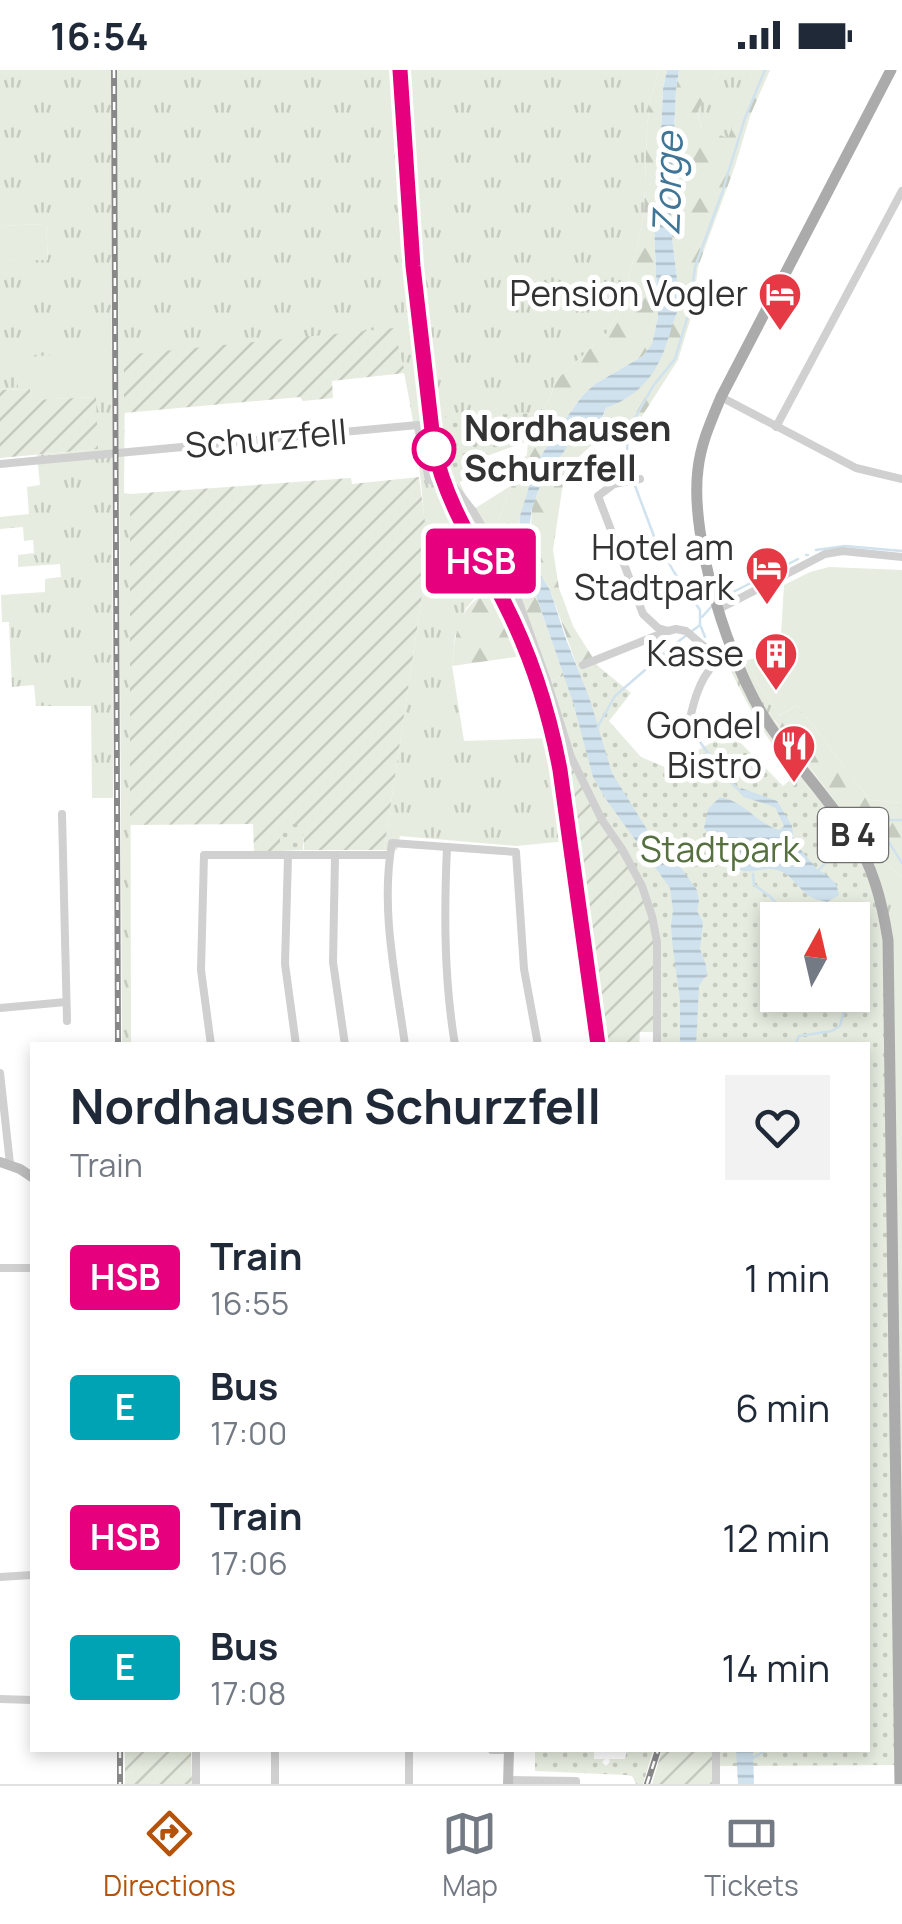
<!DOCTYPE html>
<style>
body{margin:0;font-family:Manrope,sans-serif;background:#f2f2f3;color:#1f2937;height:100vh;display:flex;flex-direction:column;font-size:38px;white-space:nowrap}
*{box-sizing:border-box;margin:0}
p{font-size:32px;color:#747a83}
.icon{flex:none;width:55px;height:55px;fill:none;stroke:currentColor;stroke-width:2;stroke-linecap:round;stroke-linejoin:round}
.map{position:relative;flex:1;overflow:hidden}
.panel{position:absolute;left:30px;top:972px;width:840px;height:710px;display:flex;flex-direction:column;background:#fff;border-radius:0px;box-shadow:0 5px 15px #0003}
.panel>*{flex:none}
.badge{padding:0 20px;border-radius:8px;font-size:35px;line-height:65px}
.needle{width:65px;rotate:8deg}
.fabs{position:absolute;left:760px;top:832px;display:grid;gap:20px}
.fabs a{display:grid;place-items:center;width:110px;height:110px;border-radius:0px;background:#fff;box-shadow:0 5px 15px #0003;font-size:50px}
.map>.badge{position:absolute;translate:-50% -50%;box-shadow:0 0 0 5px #fff}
.round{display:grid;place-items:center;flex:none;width:105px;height:105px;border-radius:0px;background:#f2f2f3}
.overview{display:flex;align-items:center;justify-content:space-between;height:170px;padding:0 40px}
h1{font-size:48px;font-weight:700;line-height:75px}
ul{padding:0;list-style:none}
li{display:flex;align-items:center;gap:30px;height:130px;padding:0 40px}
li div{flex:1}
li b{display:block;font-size:38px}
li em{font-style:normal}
li .badge{min-width:110px;font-weight:700;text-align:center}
.status{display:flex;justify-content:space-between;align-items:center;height:70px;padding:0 50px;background:#fff;direction:ltr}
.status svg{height:28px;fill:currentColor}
.tabs{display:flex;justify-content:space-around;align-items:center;height:140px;border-top:2px solid #e0e1e3;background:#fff;font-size:28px;color:#747a83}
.tabs a{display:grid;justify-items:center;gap:5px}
.tabs .on{color:#b45309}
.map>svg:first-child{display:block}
.grass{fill:url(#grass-tufts)}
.forest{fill:url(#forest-firs)}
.park{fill:url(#park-dots);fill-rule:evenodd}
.garden{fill:url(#garden-furrows)}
.pitch{fill:#e6ecdf}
.water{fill:url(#water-rules)}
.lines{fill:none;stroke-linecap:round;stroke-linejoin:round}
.stream{stroke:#cfe2ee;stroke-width:2.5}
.street{stroke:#d0d0d0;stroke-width:8}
.secondary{stroke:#bdbdbd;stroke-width:10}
.primary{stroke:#ababab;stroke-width:11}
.rail-casing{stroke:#888;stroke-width:6}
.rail{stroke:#fff;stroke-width:2.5;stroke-dasharray:8;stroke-linecap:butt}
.line-casing{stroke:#fff;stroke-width:22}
.line{stroke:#e6007e;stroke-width:15}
.stop-dot{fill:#fff;stroke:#e6007e;stroke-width:5}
.labels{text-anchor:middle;stroke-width:10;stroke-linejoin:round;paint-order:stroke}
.shield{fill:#fff;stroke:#707070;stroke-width:2.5}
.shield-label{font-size:32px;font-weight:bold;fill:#333}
.poi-label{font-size:35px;fill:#333;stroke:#fff;text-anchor:end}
.stop-label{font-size:35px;font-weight:bold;fill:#333;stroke:#fff;text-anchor:start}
.street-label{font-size:35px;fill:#333;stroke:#fff}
.park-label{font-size:35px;fill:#56703f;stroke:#fff}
.water-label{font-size:38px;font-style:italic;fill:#3f7597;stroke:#fff}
</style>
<div class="status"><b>16:54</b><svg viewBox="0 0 49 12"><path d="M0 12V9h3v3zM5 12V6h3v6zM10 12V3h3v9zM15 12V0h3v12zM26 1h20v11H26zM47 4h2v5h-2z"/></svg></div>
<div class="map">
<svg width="902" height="1714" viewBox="0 0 902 1714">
<defs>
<pattern id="grass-tufts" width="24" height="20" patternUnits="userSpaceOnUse" patternTransform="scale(2.5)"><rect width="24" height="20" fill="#e6ecdf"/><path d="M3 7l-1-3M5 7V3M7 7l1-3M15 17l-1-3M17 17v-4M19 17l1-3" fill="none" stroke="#c6cbc0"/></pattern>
<pattern id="forest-firs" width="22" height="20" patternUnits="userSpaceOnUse" patternTransform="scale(2.5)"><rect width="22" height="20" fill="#e6ecdf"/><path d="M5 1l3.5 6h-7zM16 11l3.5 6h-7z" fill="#c6cbc0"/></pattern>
<pattern id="park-dots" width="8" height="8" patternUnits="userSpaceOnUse" patternTransform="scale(2.5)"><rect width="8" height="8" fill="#e6ecdf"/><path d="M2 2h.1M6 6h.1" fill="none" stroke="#c6cbc0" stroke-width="1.8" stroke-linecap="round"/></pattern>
<pattern id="garden-furrows" width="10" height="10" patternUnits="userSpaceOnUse" patternTransform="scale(2.5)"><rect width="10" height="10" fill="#e6ecdf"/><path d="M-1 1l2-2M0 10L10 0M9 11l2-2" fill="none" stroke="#c6cbc0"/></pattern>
<pattern id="water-rules" width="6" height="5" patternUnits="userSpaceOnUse" patternTransform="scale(2.5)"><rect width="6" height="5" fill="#cfe2ee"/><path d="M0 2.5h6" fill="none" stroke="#b2c2cd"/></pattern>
</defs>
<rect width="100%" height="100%" fill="#fff"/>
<g class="grass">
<polygon points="0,0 111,0 113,728 92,728 91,636 36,636 34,615 12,617 9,552 2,552 1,525 45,522 45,509 61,507 60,494 18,497 18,485 34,483 33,470 24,471 23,457 0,459 0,447 29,444 27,417 40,415 37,385 97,379 95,327 31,330 30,319 0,320 0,191 48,189 46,154 0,156"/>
<path d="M117 0H399L408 150 422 295 418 299 423 348H426L438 405 455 445 492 519 474 529 466 538 455 566 452 596 464 671 550 668 557 698 567 771 516 776 400 766 397 780H384L425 505C427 426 413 335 394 259L125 286 124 423 130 424 131 975H122Z"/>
<path d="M405 0H659L650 31 647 57 644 142 637 177 628 209 618 225 620 240 606 264 554 312C552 326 548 336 536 343L440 348C448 384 455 408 474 439L512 415 493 466 524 519 504 524 452 424 439 382 420 230Z"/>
<polygon points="720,0 753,0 729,69 702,59 697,41"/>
<path d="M748 590 758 614 780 645 774 650 873 783 902 807V1549L875 824C862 796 849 767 831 741 821 726 805 716 793 702 766 669 746 633 728 595Z"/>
</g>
<g class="forest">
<path d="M659 0H667L663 19 658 128 654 157 658 247 652 275 643 286 595 314 583 325 556 362 536 394 517 458 516 483 533 517 564 606 544 612 504 524 523 518 493 466 512 415 515 395 527 385 528 371 537 349 536 343C548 336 552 326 554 312L606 264 620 240 618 225 628 209 637 177 644 142 647 57 650 31Z"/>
<path d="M679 0H720L697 42 702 59 728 68 753 0H770L750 46 735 96 698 197 692 244 678 290 635 357 613 355 565 400 553 480 559 518 573 556 598 596 579 602 550 520 526 482V473L531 456 532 438 548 395 561 386 571 371 594 356 603 347 606 338C644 324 661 296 671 258 674 248 680 239 679 229 677 200 671 173 671 144 672 103 674 61 676 19Z"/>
<path d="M492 519 516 564 523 586 452 596C456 559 457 538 492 519Z"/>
<polygon points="797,635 870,730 902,733 902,807 873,783 774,649"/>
</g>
<g class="park">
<polygon points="536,343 538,349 528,371 476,390 480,401 458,413 449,390 440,347"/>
<path d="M598 596 631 623 609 651 641 687 667 698 730 662 783 716 796 705 829 738 859 788 875 824 886 889 895 1695 713 1696V1680H868V975H654L656 897 574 699 564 697 544 612ZM778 850H852V925H778Z"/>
<polygon points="304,753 303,780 280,781 280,754"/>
<polygon points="535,1680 594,1680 594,1689 605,1689 602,1692 606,1696 610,1692 609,1689 625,1689 627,1680 653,1680 643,1714 636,1714 632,1706 626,1705 535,1701"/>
</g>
<g class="garden">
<polygon points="394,258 405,303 332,311 333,328 303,331 300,327 124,343 124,285"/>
<polygon points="30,319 31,330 96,327 98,379 0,388 0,320"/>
<polygon points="419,407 426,460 425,505 384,780 304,780 303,754 280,754 280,781 254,782 253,754 130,755 130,424 351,408 352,414"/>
<path d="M564 697 574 698C601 745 635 793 650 845 660 882 656 923 654 962H640L639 975H604Z"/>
<polygon points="125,1680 191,1680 192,1714 125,1714"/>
<polygon points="662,1680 713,1680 713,1714 652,1714"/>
</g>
<g class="pitch">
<polygon points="46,154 48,190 0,191 0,156"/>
<polygon points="112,280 113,325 31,330 30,319 18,319 15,288"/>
<polygon points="829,497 902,500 902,733 870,730 797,635 780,645 758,614 748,590 780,582 784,515 810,502"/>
</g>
<g class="water">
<path d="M667 0H679L676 20C674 61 672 103 671 144 671 173 677 200 679 229 680 239 674 249 671 259 661 297 645 324 606 338L600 353 571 371 561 386 548 395 532 438 526 482 550 520 566 569 590 630 612 703 648 761 676 791 697 820 699 831 697 841 703 852 700 879 706 895 707 904 699 916 696 975H678L680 971V930L673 879 671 856 673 840 670 818 605 728 593 707 573 632 533 517 516 483 520 446 536 394 556 362 583 325 595 314 643 286 652 274 658 247 654 157 658 128 663 19Z"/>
<path d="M741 718 777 731 792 756 794 772 818 800 826 804 836 814 839 825 827 832C822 830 815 830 811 827 798 820 793 804 777 800 758 795 748 810 729 793V787L704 758 708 739 720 727C744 731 756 753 779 760L784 756 775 737 744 727 739 722Z"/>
<polygon points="736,1680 753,1680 754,1714 738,1714"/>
</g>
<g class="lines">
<g class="stream">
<polyline points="632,405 627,378 629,359 653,316 675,289 689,242 695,197 722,123 745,48 765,0"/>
<polyline points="816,480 845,476 902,481"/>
<polyline points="806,485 808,485"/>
<polyline points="767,505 798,489"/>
<polyline points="725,526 761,508"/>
<polyline points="702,547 711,537"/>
<polyline points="701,557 705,567"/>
<polyline points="597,658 615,626 675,574 700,555 700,540 674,502 655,469 634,413"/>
<path d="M696 663C702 679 711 686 723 697V704L742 723"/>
<polyline points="876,752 902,793"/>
<polyline points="869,755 885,750 902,750"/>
<polyline points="817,802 846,770"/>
<path d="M753 804 754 815C770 826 777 828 781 850"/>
<polyline points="795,975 799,966 832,961 840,956 846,934 845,925"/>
<polyline points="751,1689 767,1680"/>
</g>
<g class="street">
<polyline points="721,327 856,398 902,409"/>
<polyline points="776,357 902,121"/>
<polyline points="0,394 418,355 429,410 454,417 473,441 507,499 546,608 571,687 602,750 622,779 642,816 652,846 657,872 657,975"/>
<polyline points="640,409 614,414 598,426 643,544 658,558 668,561 676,559 686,561 718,588"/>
<polyline points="719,539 825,484 843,481 902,487"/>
<polyline points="583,595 668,561"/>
<path d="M691 644C697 618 707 593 732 581"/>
<polyline points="62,744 67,951"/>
<path d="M447 777C444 844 444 909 455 975"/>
<polyline points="288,786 285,894 296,975"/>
<polyline points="335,786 333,892 345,975"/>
<polyline points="0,938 66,932"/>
<polyline points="211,975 201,900 204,785 390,785"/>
<path d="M405 975C396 909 380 839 392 773L516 782 524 899 538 975"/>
<polyline points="0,1003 10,1094"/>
<polyline points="0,1198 32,1198"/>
<polyline points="0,1507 32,1505"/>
<polyline points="0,1629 32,1630"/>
<polyline points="275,1680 275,1714"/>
<polyline points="492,1680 509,1680"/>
<polyline points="508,1710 576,1711 576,1714"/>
<polyline points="196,1714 196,1680"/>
<polyline points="409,1714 409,1680"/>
<polyline points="716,1714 716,1680"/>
</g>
<g class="secondary">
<polyline points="0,1092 20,1099 32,1107"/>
<polyline points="508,1714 509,1680"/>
</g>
<path class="primary" d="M891 0 721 327C711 351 701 373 698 399 689 468 730 596 768 653 793 691 825 725 851 763 873 795 882 832 888 870L900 1714"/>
<g class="rail-casing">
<g id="rail">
<polyline points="114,0 118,975"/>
<polyline points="400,0 413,196 435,383 458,447 503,529 525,577 551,655 563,714 598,975"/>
<polyline points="120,1680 120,1714"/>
<polyline points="647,1714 658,1680"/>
</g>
</g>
<use href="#rail" class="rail"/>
</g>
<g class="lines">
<g class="line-casing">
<path id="line" d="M400 0 413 196 434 378C446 434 478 481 504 532 531 585 549 641 560 700L598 975"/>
</g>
<use href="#line" class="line"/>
</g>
<defs>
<g id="hotel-pin" transform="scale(2.25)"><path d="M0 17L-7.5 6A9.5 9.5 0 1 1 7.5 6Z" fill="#e63946" stroke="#fff"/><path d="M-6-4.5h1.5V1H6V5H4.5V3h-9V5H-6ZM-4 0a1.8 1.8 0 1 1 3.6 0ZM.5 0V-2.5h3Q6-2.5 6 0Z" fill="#fff"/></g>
<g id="building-pin" transform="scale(2.25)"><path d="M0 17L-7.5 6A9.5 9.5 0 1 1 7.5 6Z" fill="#e63946" stroke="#fff"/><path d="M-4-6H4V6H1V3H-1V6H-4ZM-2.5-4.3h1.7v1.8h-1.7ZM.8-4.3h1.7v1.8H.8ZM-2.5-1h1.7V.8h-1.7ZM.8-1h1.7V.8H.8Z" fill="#fff"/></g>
<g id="restaurant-pin" transform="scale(2.25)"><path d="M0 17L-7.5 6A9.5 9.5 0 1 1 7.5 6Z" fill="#e63946" stroke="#fff"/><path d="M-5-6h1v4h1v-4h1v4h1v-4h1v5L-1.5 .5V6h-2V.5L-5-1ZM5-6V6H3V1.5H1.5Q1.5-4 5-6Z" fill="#fff"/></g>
</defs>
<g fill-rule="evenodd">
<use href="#hotel-pin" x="780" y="224"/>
<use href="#hotel-pin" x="767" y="498"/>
<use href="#building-pin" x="776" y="584"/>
<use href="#restaurant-pin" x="794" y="676"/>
</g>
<circle class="stop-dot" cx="434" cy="379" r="20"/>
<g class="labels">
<rect class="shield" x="818" y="738" width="70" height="54" rx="8"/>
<g class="shield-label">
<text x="853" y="776">B 4</text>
</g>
<g class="poi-label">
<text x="748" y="236">Pension Vogler</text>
<text x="734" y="490">Hotel am<tspan x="734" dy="40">Stadtpark</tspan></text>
<text x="744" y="596">Kasse</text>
<text x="762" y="668">Gondel<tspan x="762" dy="40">Bistro</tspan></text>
</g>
<g class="stop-label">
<text x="464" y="371">Nordhausen<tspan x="464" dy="40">Schurzfell</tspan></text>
</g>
<g class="street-label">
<text transform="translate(266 369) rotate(-5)" y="12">Schurzfell</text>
</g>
<g class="park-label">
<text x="720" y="792">Stadtpark</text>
</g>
<g class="water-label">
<text transform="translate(668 114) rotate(-88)" y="13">Zorge</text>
</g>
</g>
</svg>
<div class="fabs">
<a><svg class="needle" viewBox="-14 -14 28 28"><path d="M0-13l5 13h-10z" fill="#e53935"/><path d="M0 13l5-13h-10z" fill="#747a83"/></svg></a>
</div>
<b class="badge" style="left:481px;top:491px;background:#e6007e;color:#fff">HSB</b>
<section class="panel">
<div class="overview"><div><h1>Nordhausen Schurzfell</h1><p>Train</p></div><a class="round"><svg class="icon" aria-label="heart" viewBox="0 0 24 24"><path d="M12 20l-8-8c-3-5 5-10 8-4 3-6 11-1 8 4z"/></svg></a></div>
<ul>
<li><span class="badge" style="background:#e6007e;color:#fff">HSB</span><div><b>Train</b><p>16:55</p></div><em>1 min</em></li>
<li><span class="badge" style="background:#00a3b4;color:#fff">E</span><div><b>Bus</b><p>17:00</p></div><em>6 min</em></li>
<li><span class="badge" style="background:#e6007e;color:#fff">HSB</span><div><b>Train</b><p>17:06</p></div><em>12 min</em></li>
<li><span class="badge" style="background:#00a3b4;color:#fff">E</span><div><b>Bus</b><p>17:08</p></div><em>14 min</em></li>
</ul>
</section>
</div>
<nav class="tabs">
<a class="on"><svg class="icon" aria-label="directions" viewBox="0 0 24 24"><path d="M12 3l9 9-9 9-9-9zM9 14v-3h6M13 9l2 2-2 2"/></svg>Directions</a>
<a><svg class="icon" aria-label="map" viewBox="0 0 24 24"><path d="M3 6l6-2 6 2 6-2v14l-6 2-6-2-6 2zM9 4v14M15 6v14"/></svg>Map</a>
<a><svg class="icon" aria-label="tickets" viewBox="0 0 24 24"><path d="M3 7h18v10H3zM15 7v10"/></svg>Tickets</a>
</nav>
